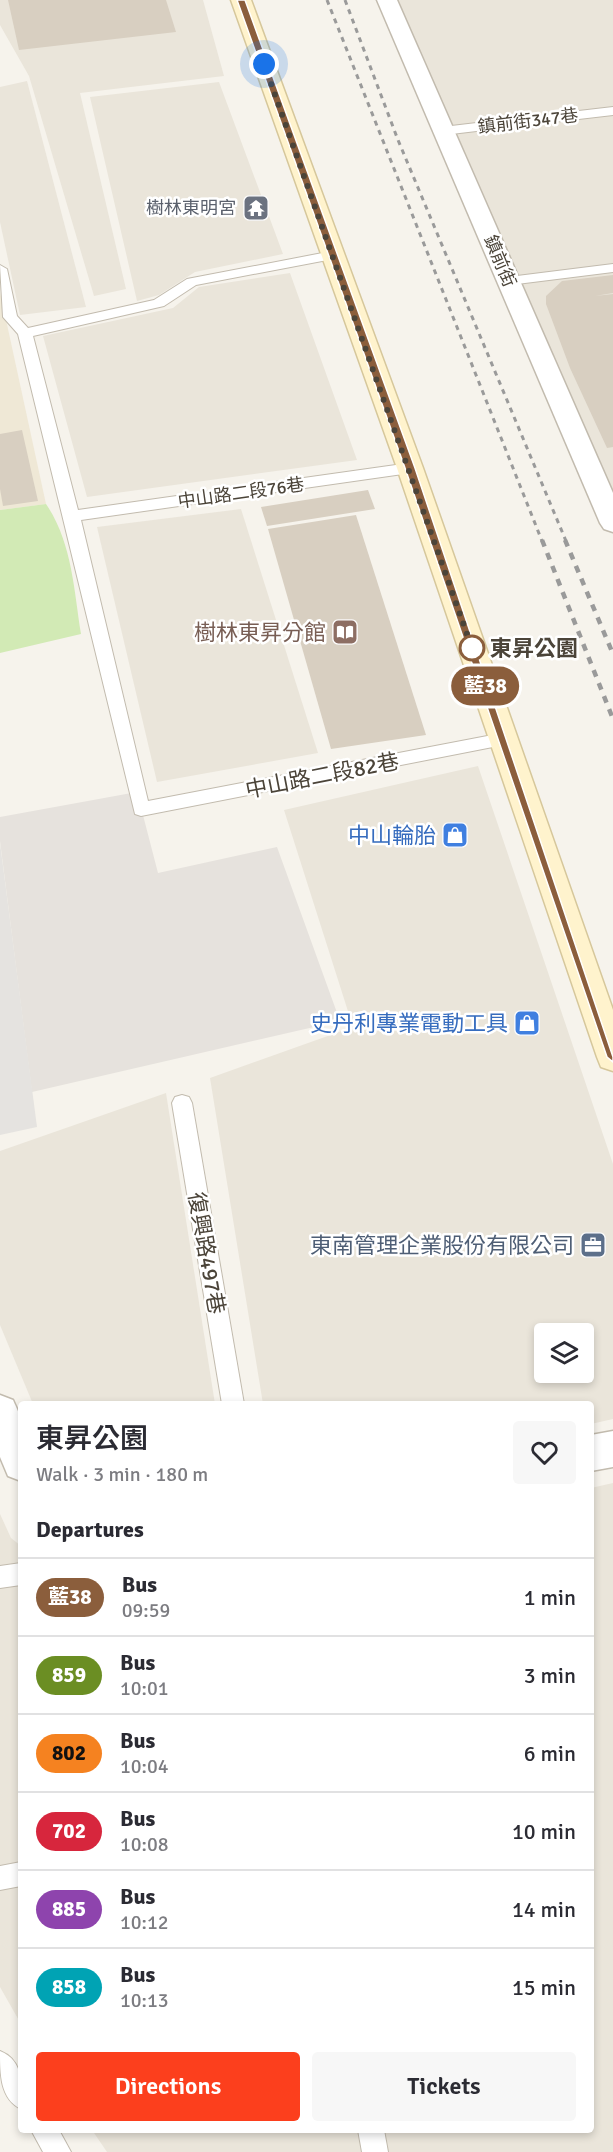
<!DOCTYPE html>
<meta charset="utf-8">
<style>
body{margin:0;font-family:Signika,"Noto Sans TC",sans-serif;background:#f7f7f7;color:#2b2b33;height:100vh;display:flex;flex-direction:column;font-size:22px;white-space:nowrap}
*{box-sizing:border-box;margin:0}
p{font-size:20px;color:#7c7c81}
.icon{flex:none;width:33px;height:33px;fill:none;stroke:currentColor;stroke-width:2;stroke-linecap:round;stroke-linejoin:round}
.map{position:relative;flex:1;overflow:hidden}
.panel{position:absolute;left:18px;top:1401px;width:576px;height:732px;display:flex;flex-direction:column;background:#fff;border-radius:6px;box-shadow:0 3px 9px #0003}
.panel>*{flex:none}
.badge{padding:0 12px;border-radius:20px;font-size:21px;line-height:39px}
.tools{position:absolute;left:534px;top:1323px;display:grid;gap:12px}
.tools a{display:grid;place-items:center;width:60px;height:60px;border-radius:6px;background:#fff;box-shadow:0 3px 9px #0003;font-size:30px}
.you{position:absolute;width:30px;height:30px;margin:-15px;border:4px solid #fff;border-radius:50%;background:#1a73e8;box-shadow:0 0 0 9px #1a73e833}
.map>.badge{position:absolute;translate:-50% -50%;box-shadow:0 0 0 3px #fff}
h2{padding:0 18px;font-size:22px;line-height:54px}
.round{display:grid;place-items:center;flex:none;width:63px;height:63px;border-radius:6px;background:#f7f7f7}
.overview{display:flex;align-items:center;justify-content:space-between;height:102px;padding:0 18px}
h1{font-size:28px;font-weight:600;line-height:45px}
.action{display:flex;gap:12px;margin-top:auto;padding:12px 18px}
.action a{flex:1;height:69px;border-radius:6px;background:#fc3f1d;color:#fff;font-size:24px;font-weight:600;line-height:69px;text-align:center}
.action a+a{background:#f7f7f7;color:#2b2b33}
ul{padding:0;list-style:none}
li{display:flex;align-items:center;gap:18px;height:78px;padding:0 18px;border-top:2px solid #e1e1e2}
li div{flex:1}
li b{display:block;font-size:22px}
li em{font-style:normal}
li .badge{min-width:66px;font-weight:700;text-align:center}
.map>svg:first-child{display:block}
.residential{fill:#eae5da;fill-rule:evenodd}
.industrial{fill:#e6e2dd}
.education{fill:#efe8d6}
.green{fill:#d2eab5}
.parking{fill:#e5e3e0}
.building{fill:#d8cfc1}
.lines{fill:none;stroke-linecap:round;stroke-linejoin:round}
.lane-casing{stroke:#c2bbae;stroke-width:2}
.street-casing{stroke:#c2bbae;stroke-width:3}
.secondary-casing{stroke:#d6c79b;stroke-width:3}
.lane{fill:#fff;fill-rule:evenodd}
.street{fill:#fff;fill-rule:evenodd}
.secondary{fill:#fff3cd;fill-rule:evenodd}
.rail-far1{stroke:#9a9a9a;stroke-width:3;stroke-dasharray:5 5;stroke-linecap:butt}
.rail{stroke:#9a9a9a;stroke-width:4.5;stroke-dasharray:7 7;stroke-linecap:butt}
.line{fill:#8b5e3c;stroke:#fff;stroke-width:1.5}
.walk{stroke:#4b4439;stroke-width:6;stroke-dasharray:0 10.8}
.stop-dot{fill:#fff;stroke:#8b5e3c;stroke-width:3}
.labels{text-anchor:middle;stroke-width:5;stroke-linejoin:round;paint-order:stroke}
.far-street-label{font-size:18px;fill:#4b4439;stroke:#fff}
.far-worship-label{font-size:18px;fill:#5b616d;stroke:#fff;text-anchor:end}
.education-label{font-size:22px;fill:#785e54;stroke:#fff;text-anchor:end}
.stop-label{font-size:22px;font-weight:bold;fill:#4b4439;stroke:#fff;text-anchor:start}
.street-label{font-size:22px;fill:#4b4439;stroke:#fff}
.shop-label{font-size:22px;fill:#366cbe;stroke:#fff;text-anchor:end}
.service-label{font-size:22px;fill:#4e5e75;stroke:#fff;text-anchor:end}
</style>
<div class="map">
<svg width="613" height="2152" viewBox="0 0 613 2152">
<rect width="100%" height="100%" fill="#f6f3ec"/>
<g class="residential">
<polygon points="0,0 203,0 224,76 80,93 126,289 94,296 29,76 0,25"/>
<polygon points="396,0 613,0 613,504"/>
<polygon points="27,81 86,307 20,315 0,222 0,87"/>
<polygon points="219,82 283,254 195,272 159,295 137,301 90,97"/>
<polygon points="290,273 357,460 87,497 43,336 173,308 199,287"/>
<polygon points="241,509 318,753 157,782 97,527"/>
<path d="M478 766 613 1164V1419L591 1424V1404H263L210 1078 353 1027 284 810ZM544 1334H584V1372H544Z"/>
<polygon points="166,1093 215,1404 33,1404 0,1325 0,1151"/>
<polygon points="613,1483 613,2152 107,2152 92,2130 591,2130 591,1488"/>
<polygon points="0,1514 11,1538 21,1546 21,2024 0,1987"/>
</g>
<polygon class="industrial" points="137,792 158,873 277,847 340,1021 32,1092 0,841 0,817"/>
<polygon class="education" points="0,292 46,504 0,510"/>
<path class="green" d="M46 504C72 542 74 590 81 634L0 653V510Z"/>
<polygon class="parking" points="0,843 37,1127 0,1135"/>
<g class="building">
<polygon points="8,0 166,0 176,32 19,50"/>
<polygon points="613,275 613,293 595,296 613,294 613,447 607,448 570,368 546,304 546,296 562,281"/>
<polygon points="22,430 38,501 3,506 0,489 0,434"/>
<polygon points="368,490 375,509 267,526 261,507"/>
<polygon points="356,515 426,735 331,749 268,529"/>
</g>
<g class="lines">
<g class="lane-casing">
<g id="lane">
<polygon points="613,107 613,115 443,135 436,131 443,127"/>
<polygon points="333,251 338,252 338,258 196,285 164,306 33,336 78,510 410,463 418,468 410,473 81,520 148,801 503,733 509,734 512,739 509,744 503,745 141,816 135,814 18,334 3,317 0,265 7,269 17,316 28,328 154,300 187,279"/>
<polygon points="613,264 613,272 509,285 502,281 509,277"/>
<polygon points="182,1095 189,1097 192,1103 244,1404 222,1404 172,1103 175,1097"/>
<polygon points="21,1563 21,1585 0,1588 0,1566"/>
<polygon points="21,1862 21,1886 0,1890 0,1866"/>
<path d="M0 2051C25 2061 21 2086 21 2109 0 2099 0 2074 0 2051Z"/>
<polygon points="31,2130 59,2130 71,2152 43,2152"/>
<polygon points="358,2130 384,2130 388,2152 362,2152"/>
</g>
</g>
<g class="street-casing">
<g id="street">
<polygon points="377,0 397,0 613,493 613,532 604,529 600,523"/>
<polygon points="0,1395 13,1400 21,1418 21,1481 8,1476 0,1457"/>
<polygon points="613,1431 613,1467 591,1471 591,1435"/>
</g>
</g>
<g class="secondary-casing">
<polygon id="secondary" points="231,0 251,0 423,468 613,1010 613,1071 601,1067 597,1057 397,468"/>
</g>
<use href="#lane" class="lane"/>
<use href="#street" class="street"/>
<use href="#secondary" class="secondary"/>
<g class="rail-far1">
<polyline points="327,0 542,541"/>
<polyline points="345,0 398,140 566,541"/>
</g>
<g class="rail">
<polyline points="542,540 613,719"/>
<polyline points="565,540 613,654"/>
</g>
</g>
<polygon class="line" points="237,0 245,0 415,468 613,1057 613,1062 607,1057 405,468"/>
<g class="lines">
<polyline class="walk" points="264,64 472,648"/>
</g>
<defs>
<g id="temple-square" transform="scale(1.35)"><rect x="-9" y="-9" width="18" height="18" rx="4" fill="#6b7280" stroke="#fff"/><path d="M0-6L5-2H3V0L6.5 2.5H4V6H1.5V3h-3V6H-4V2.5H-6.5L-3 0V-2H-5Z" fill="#fff"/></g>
<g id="library-square" transform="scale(1.35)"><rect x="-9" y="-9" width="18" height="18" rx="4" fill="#8d6e63" stroke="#fff"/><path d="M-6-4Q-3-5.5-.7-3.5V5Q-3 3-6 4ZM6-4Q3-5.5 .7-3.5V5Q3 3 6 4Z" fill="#fff"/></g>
<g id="shop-square" transform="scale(1.35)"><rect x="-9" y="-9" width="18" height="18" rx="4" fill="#3f7fe0" stroke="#fff"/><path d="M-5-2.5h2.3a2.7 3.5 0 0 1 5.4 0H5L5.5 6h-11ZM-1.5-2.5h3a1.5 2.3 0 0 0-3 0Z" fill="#fff"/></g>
<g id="office-square" transform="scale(1.35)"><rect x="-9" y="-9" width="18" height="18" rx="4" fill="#5c6f8a" stroke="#fff"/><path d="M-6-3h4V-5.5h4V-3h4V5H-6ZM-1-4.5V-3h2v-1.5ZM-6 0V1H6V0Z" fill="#fff"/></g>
</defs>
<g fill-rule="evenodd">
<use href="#temple-square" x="256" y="208"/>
<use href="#library-square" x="345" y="632"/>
<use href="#shop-square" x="455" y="835"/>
<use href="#shop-square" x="527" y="1023"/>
<use href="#office-square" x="593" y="1245"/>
</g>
<circle class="stop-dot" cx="472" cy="648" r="12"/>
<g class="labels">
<g class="far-street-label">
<text transform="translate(528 121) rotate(-7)" y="6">鎮前街347巷</text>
<text transform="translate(500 261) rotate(67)" y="6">鎮前街</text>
<text transform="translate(241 493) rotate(-8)" y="6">中山路二段76巷</text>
</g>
<g class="far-worship-label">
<text x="236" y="214">樹林東明宮</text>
</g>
<g class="education-label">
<text x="326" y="640">樹林東昇分館</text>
</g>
<g class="stop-label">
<text x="490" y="656">東昇公園</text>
</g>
<g class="street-label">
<text transform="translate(322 775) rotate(-11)" y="8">中山路二段82巷</text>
<text transform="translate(207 1253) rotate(80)" y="8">復興路497巷</text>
</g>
<g class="shop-label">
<text x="436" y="843">中山輪胎</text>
<text x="508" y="1031">史丹利專業電動工具</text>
</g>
<g class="service-label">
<text x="574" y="1253">東南管理企業股份有限公司</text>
</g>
</g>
</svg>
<div class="tools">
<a><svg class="icon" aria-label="layers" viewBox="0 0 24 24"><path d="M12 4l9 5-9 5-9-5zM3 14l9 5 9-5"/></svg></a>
</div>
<div class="you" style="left:264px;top:64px"></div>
<b class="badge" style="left:485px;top:686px;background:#8b5e3c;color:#fff">藍38</b>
<section class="panel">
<div class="overview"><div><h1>東昇公園</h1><p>Walk · 3 min · 180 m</p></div><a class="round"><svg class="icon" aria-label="heart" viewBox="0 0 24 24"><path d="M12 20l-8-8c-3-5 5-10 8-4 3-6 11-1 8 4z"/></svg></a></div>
<h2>Departures</h2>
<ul>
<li><span class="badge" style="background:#8b5e3c;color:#fff">藍38</span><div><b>Bus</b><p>09:59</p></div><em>1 min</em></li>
<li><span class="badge" style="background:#6b8e23;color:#fff">859</span><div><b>Bus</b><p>10:01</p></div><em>3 min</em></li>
<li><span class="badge" style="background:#f58220;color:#111">802</span><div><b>Bus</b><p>10:04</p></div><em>6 min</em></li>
<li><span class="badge" style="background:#d7263d;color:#fff">702</span><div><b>Bus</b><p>10:08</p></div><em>10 min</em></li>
<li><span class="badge" style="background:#8e44ad;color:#fff">885</span><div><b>Bus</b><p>10:12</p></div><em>14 min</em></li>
<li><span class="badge" style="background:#00a3b4;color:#fff">858</span><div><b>Bus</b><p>10:13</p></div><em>15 min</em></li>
</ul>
<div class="action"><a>Directions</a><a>Tickets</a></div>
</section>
</div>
